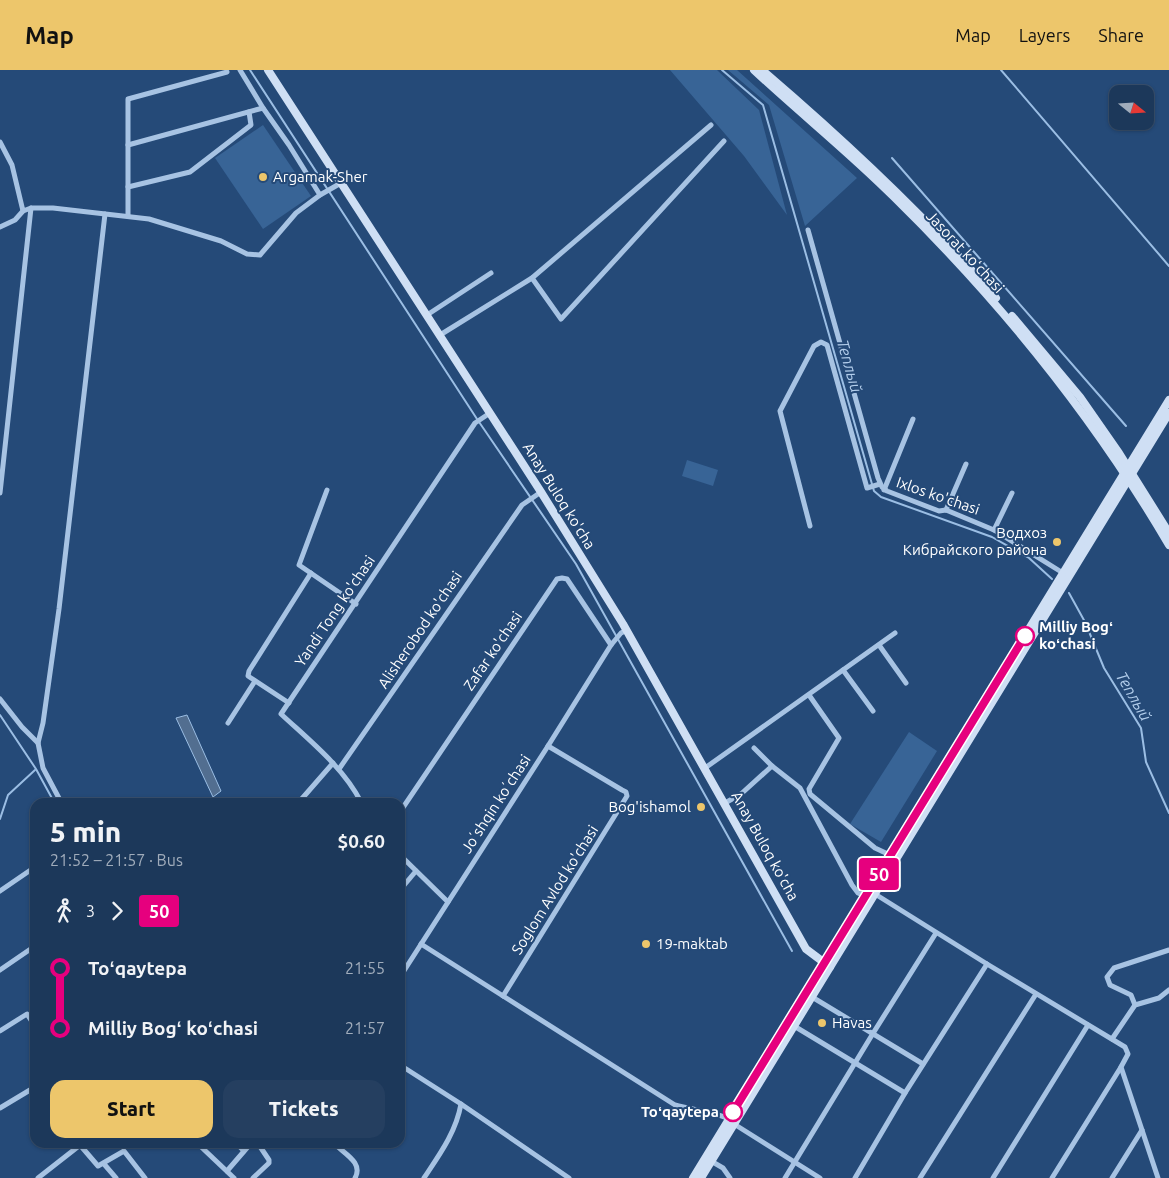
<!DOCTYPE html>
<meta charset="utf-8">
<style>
body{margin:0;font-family:Ubuntu,sans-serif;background:#253f60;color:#f1f3f6;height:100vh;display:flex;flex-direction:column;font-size:19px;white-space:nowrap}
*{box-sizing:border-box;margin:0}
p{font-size:16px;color:#a0acbb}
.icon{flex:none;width:28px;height:28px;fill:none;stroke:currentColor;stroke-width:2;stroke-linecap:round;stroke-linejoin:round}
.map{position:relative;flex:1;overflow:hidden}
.panel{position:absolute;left:30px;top:728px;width:375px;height:350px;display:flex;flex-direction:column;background:#1c385a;border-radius:15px;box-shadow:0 1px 4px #0004,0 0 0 1px #3a5270}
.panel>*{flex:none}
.badge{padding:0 10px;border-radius:4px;font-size:18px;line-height:32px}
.needle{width:32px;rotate:108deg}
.controls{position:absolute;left:1109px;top:15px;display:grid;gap:10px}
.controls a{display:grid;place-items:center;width:45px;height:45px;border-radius:10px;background:#1c385a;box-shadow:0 1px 4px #0004,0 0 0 1px #3a5270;font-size:25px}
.map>.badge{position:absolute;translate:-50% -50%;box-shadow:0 0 0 2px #fff}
.legs{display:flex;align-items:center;gap:8px;height:55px;padding:0 20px;font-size:16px}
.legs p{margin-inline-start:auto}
.headline{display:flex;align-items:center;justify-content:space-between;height:85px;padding:0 20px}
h1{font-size:28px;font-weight:800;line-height:38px}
.action{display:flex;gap:10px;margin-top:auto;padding:10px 20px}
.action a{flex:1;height:58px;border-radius:15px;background:#edc66b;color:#111;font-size:20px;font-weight:800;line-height:58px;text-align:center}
.action a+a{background:#253f60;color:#f1f3f6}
ul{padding:0 20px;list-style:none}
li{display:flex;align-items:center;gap:18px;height:60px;font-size:19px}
li i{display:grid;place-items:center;width:8px;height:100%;margin:0 6px;background:currentColor}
li i::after{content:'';width:12px;height:12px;margin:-6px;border:4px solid;border-radius:50%;background:#1c385a}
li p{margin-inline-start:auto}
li:first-child i{background:linear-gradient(#0000 50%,currentColor 0)}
li:last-child i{background:linear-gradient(currentColor 50%,#0000 0)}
header{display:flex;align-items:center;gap:30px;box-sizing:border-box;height:70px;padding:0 25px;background:#edc66b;color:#111}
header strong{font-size:24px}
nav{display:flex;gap:28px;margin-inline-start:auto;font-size:18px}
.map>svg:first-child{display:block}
.green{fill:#386496}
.water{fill:#526e90;stroke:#9bbee4}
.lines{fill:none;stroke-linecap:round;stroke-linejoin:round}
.stream{stroke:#9bbee4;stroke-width:2}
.street{stroke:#a7c3e3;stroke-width:5}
.secondary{stroke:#cfdff4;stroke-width:8}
.line-1-casing{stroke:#fff;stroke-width:11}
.line-1{stroke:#e6007e;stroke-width:8}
.poi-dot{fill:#edc66b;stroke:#254a78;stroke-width:2}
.stop-1-dot{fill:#fff;stroke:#e6007e;stroke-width:2.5}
.labels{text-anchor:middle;stroke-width:4;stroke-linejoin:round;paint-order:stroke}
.poi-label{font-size:15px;fill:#fff;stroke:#254a78;text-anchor:start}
.street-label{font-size:15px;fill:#fff;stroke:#254a78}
.stop-label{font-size:15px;font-weight:bold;fill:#fff;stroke:#254a78;text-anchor:start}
.water-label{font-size:16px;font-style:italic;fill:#b2cdeb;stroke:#254a78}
</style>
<header>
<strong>Map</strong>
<nav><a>Map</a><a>Layers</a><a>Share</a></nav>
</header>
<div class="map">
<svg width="1169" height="1108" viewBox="0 0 1169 1108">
<rect width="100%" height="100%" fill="#254a78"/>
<g class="green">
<polygon points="670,0 717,0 759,40 787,145 744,86"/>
<polygon points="728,0 737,0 857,108 805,156 769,35"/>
<polygon points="263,55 311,126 263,159 215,88"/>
<polygon points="687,390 718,400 713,416 682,406"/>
<polygon points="909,662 937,681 881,772 850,754"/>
</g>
<polygon class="water" points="187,645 221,721 213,727 176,648"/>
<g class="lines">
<g class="stream">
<polyline points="250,0 477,349 576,494 792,881"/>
<polyline points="722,0 763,35 874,421 881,427 992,467 1029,488 1052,509"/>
<polyline points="1001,0 1169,196"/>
<polyline points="892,88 1126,356"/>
<polyline points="1069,523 1085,552 1104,598 1141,658 1146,692 1169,743"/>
<polyline points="0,645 36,699 54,732"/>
<polyline points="0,749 8,725 35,700"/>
</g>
<g class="street">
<polyline points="240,0 263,38 289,75 320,125"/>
<polyline points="0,72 12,95 23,141 31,138 53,138 149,149 221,171 247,184 260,185 296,143 320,125 341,113"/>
<polyline points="128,75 263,38"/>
<polyline points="128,117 190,102 251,55 249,42"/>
<polyline points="128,146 128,29 227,2"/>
<polyline points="0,157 15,150 23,141"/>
<polyline points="808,160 878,408 882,417 887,421 939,441 946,440 994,460 1063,503"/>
<polyline points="532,208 561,249 724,71"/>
<polyline points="427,245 491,203"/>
<polyline points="440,265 532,208 711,55"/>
<polyline points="327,420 299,495 356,534"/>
<polyline points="884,420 913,349"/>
<polyline points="0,423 31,138"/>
<polyline points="946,440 966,394"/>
<polyline points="810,456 780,341 814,276 821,272 827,275 867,418 880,414"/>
<polyline points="994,460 1012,423"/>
<polyline points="879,575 906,613"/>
<polyline points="843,600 873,641"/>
<polyline points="809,625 839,668 809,719 810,724 875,778 890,785"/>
<polyline points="0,629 22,657 38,673"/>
<polyline points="289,633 251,608 248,606 249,601 311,503"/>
<polyline points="228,653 255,611"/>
<polyline points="754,678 772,696 800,718 852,815 858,823 865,826"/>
<polyline points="705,698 895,563"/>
<polyline points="339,699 522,435 541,422"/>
<polyline points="61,732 43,698 38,673 43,653 59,539 105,144"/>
<polyline points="299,732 333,693"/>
<path d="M361 732C343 697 310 671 281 644L475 353 490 343"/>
<polyline points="725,733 741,724 772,696"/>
<polyline points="400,742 557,509 562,508 567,509 611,575"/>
<polyline points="400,785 448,832"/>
<polyline points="400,820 416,801"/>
<polyline points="0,821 35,797"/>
<polyline points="875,824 987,894 1125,977 1128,984 1121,997 1158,1108"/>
<path d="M421 874 675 1035C692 1040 712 1041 729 1049"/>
<polyline points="0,900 35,876"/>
<polyline points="400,907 548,676 611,575 621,563 627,560"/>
<polyline points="503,926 627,726 626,722 622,720 548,676"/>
<polyline points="812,927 923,994"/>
<polyline points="1135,935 1131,925 1110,915 1107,907 1114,898 1169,880"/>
<polyline points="794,956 905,1023"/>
<polyline points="0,961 27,944 35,956"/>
<polyline points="1112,969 1135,935 1159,928 1169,920"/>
<polyline points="400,995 461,1034 569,1108"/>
<polyline points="0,1038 35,1017"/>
<polyline points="734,1054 820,1108"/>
<polyline points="196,1072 234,1108"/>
<polyline points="235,1072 244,1081"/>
<path d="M338 1072V1077C347 1085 363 1094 355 1108"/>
<polyline points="80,1075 98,1096 124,1081 145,1108"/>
<polyline points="711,1091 723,1098 730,1108"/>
<polyline points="104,1094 116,1108"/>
<polyline points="227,1101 252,1072"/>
<polyline points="38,1108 84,1072"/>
<polyline points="253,1108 269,1093 269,1090 257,1072"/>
<path d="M424 1108C440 1084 456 1062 461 1034"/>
<polyline points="785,1108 872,965 936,863"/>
<polyline points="855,1108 905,1023 987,894"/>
<polyline points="920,1108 1036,924"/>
<polyline points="993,1108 1088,955"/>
<polyline points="1052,1108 1121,997"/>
<polyline points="1112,1108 1142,1060"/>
</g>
<g class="secondary">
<polyline points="268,0 541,422 623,554 806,879 830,897"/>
<path d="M754 0C800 43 849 82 894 127 1001 232 1093 345 1169 475"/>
<path d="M762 0C845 71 925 145 996 228"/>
<polyline points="1012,246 1080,327 1119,383 1169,463"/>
<polyline points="693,1108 1169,330"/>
<polyline points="701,1108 1169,343"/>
</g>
</g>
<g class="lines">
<g class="line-1-casing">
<polyline id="line-1" points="733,1042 1025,566"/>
</g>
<use href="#line-1" class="line-1"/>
</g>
<g class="poi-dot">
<circle cx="263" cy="107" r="5"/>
<circle cx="1057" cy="472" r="5"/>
<circle cx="701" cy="737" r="5"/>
<circle cx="646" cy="874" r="5"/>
<circle cx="822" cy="953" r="5"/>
</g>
<g class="stop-1-dot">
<circle cx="1025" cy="566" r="9"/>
<circle cx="733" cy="1042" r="9"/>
</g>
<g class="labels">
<g class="poi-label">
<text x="273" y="112">Argamak-Sher</text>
<text x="1047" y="468" text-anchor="end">Водхоз<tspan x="1047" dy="17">Кибрайского района</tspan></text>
<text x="691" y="742" text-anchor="end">Bog'ishamol</text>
<text x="656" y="879">19-maktab</text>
<text x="832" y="958">Havas</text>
</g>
<g class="street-label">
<text transform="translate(965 182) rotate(47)" y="5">Jasorat koʻchasi</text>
<text transform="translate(559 426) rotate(58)" y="5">Anay Buloq ko'cha</text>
<text transform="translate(938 426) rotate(19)" y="5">Ixlos ko'chasi</text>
<text transform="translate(335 541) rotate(-56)" y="5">Yandi Tong ko'chasi</text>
<text transform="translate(420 560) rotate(-56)" y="5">Alisherobod ko'chasi</text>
<text transform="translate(493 581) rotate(-56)" y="5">Zafar ko'chasi</text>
<text transform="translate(496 734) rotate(-57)" y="5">Joʼshqin koʼchasi</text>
<text transform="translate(765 776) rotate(61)" y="5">Anay Buloq ko'cha</text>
<text transform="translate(555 820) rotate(-58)" y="5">Soglom Avlod ko'chasi</text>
</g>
<g class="stop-label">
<text x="1039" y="562">Milliy Bogʻ<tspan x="1039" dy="17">koʻchasi</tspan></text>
<text x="719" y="1047" text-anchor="end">Toʻqaytepa</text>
</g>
<g class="water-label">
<text transform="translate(850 296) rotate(74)" y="6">Теплый</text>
<text transform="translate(1134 626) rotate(60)" y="6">Теплый</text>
</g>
</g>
</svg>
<div class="controls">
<a><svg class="needle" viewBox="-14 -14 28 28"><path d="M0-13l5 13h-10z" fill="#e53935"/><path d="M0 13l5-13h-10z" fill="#a0acbb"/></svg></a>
</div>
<b class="badge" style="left:879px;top:804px;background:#e6007e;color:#fff">50</b>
<section class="panel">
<div class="headline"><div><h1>5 min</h1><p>21:52 – 21:57 · Bus</p></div><b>$0.60</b></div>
<div class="legs"><svg class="icon" aria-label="walk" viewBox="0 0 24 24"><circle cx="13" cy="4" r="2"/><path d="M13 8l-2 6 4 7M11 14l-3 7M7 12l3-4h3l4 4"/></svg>3<svg class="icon" aria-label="forward" viewBox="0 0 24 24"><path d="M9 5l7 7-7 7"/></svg><b class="badge" style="background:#e6007e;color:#fff">50</b></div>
<ul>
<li><i style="color:#e6007e"></i><b>Toʻqaytepa</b><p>21:55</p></li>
<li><i style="color:#e6007e"></i><b>Milliy Bogʻ koʻchasi</b><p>21:57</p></li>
</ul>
<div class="action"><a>Start</a><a>Tickets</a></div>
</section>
</div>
